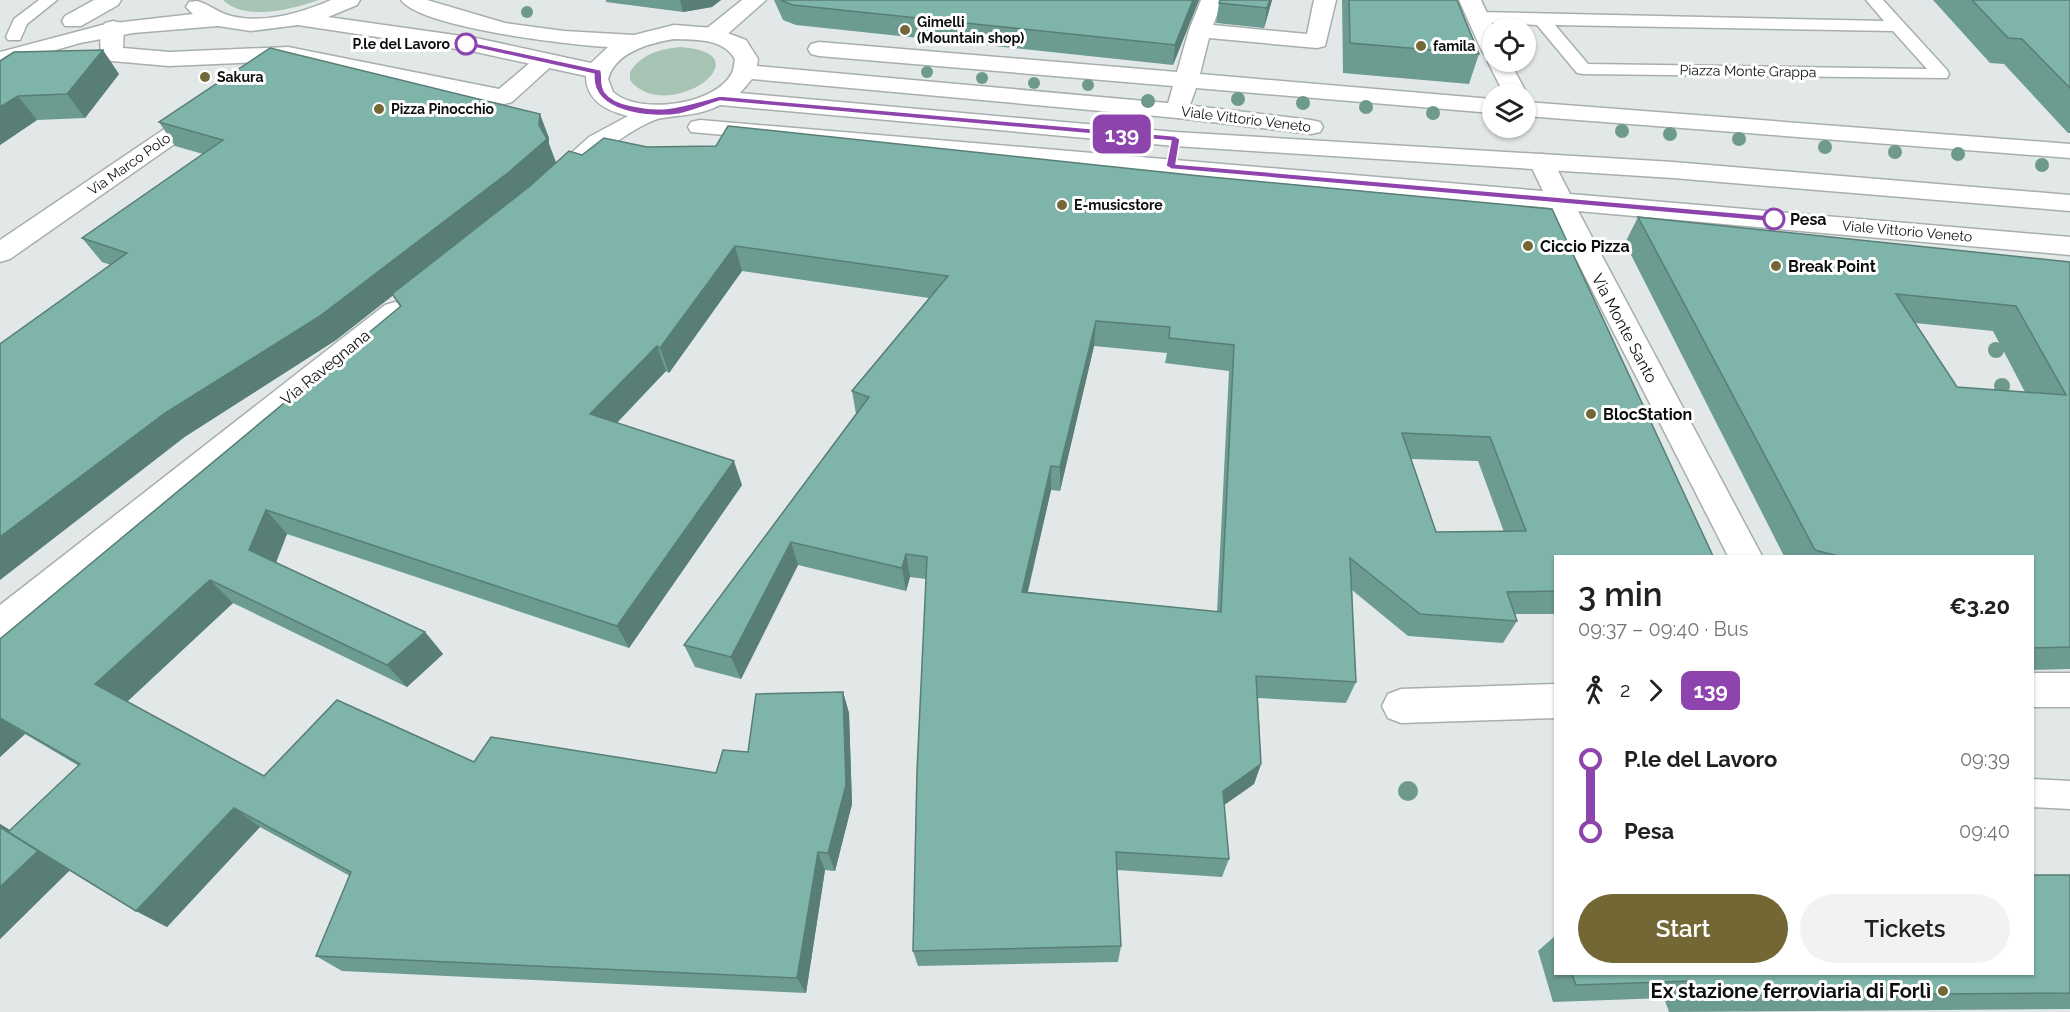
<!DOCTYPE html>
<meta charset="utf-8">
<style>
body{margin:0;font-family:Raleway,sans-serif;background:#f2f2f2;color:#202124;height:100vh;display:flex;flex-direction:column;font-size:22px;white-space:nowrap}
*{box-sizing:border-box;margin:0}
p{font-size:20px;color:#757577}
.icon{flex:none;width:33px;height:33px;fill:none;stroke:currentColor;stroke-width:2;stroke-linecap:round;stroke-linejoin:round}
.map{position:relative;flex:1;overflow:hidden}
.drawer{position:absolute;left:1554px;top:555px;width:480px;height:420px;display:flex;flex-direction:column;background:#fff;border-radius:0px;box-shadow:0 2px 4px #0004}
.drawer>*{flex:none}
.badge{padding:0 12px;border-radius:9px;font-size:21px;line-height:39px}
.tools{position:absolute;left:1482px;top:18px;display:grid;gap:12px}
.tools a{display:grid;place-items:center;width:54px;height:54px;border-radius:50%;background:#fff;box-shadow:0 2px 4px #0004;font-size:30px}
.map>.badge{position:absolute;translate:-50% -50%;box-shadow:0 0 0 3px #fff}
.legs{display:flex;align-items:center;gap:9px;height:66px;padding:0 24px;font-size:20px}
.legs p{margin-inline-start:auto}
.headline{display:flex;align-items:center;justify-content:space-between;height:102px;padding:0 24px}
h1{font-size:33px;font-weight:600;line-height:45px}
.action{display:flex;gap:12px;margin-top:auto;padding:12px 24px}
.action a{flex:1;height:69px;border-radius:36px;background:#736835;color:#fff;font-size:24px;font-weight:600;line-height:69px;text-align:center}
.action a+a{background:#f2f2f2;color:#202124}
ul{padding:0 24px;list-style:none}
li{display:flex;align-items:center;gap:21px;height:72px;font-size:22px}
li i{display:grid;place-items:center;width:9px;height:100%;margin:0 8px;background:currentColor}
li i::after{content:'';width:15px;height:15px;margin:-8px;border:4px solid;border-radius:50%;background:#fff}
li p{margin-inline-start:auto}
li:first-child i{background:linear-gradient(#0000 50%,currentColor 0)}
li:last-child i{background:linear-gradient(currentColor 50%,#0000 0)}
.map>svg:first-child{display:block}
.green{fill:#a7c3b3}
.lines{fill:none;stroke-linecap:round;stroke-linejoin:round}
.lane-casing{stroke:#a8aeae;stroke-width:3}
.street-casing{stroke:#a8aeae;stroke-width:3}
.secondary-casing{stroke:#a8aeae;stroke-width:3}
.lane{fill:#fff;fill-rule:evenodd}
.street{fill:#fff;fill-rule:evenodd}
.secondary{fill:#fff;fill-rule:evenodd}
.tree{fill:#6e9b89}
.wall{fill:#6c9b91;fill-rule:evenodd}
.shaded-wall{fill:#587e76}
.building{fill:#7eb4a9;stroke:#587e76;stroke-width:1.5;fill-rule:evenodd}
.line-1{fill:#8e44ad;stroke:#fff;stroke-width:1.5}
.poi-dot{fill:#736835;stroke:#fff;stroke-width:2}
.stop-1-dot{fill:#fff;stroke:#8e44ad;stroke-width:3}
.labels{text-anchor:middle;stroke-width:6;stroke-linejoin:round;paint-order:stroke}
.far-poi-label{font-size:14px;font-weight:bold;fill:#0d0f0f;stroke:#fff;text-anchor:start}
.far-stop-label{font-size:14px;font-weight:bold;fill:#0d0f0f;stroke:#fff;text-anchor:end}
.far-street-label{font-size:14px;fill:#0d0f0f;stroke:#fff}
.stop-label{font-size:16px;font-weight:bold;fill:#0d0f0f;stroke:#fff;text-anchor:start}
.poi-label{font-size:16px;font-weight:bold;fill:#0d0f0f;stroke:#fff;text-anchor:start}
.street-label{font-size:16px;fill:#0d0f0f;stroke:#fff}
.near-poi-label{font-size:20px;font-weight:bold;fill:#0d0f0f;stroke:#fff;text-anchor:end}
</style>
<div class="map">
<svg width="2070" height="1012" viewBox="0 0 2070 1012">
<rect width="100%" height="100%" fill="#e2e8e8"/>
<g class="green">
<path d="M223 0H319C292 9 246 22 223 0Z"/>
<path d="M680 47C770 53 666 127 630 80V72C641 54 660 49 680 47Z"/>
</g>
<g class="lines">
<g class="lane-casing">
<g id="lane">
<polygon points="39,0 57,0 27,24 20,40 8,40 6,37 14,19"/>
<path d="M1866 0H1883L1947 70 1949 74 1947 78 1583 74 1577 73 1537 25 1477 22 1469 17 1477 12 1884 21ZM1555 25 1893 31 1927 69 1588 64Z"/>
<polygon points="2032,779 2070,781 2070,809 2032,807"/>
</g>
</g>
<g class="street-casing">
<g id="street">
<polygon points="742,0 766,0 722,39 706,39 703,34 706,29"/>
<polygon points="1201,0 1223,0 1213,25 1307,34 1314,0 1336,0 1325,46 1317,48 1209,38 1200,74 1492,99 1492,113 1196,88 1186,116 1178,118 1170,116 1166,111 1173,86 819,56 811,54 808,49 811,44 819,42 1177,72 1189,30"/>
<polygon points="1459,0 1481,0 1494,28 1492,56 1484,54 1481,49"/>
<path d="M113 21 121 23 124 28 123 48 169 52 288 47 499 89 538 56H554L557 61 512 102 504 104 288 61 169 66 112 61 104 59C98 51 100 31 105 23Z"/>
<polygon points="1491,57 1492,62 1510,62 1527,94 1526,96 1504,94 1488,62"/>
<polygon points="1526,102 2070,144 2070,158 1526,116"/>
<polygon points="205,105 213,107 217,112 213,117 10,259 0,262 0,240 197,107"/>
<polygon points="700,120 1543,191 1529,162 1533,157 1542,154 1551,157 1570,194 2070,237 2070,255 1578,211 1762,556 1728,556 1550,208 691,132 688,127 691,122"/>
<rect x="2032" y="673" width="38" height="34"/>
<polygon points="1556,684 1556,718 1401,723 1388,718 1382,706 1388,694 1401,689"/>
</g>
</g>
<g class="secondary-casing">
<g id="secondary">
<polygon points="94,0 121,0 118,5 81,26 65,26 62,21 65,16"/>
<path d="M331 0H360L357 5 328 17 476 38 591 63 608 47C571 45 421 28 401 0H427L505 23 564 31 634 35 674 25 714 28 746 40 758 59 757 66 1178 104 1311 120 1320 122 1323 127 1320 132 1311 134 1178 118 752 79 740 93 1175 132 1673 162 2070 195V211L1673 178 1175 146 720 105C702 115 681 115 662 118 643 121 602 151 588 165 575 176 567 188 549 183L545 178 549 173 589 137 628 116C607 111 586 101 586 76L476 52 298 25 251 31 218 26 133 33 80 43 0 66V52L106 24 193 14 186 7 189 2 197 1C209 4 218 13 231 16 263 24 302 13 331 0ZM674 39C696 40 723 38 735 59 734 63 734 69 732 73 715 106 638 115 613 92L608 79C615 52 650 43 674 39Z"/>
<polygon points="395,302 405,305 409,312 405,319 13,637 0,641 0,605 385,305"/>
</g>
</g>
<use href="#lane" class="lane"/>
<use href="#street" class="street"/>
<use href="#secondary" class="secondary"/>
</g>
<g class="tree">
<circle cx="527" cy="12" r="6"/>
<circle cx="927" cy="72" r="6"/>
<circle cx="982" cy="78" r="6"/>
<circle cx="1034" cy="83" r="6"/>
<circle cx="1088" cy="85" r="6"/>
<circle cx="1238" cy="99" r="7"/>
<circle cx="1148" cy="101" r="7"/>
<circle cx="1303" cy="103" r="7"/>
<circle cx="1366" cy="107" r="7"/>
<circle cx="1433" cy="113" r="7"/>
<circle cx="1622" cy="131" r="7"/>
<circle cx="1670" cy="134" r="7"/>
<circle cx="1739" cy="139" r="7"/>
<circle cx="1825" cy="147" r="7"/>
<circle cx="1895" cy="152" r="7"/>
<circle cx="1958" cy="154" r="7"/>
<circle cx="2042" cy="165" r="7"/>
<circle cx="1996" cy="350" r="8"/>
<circle cx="2002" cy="386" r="8"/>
<circle cx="1408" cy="791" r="10"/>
</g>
<g class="wall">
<polygon points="606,0 721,0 712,7 683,12 606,2"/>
<polygon points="774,0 1199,0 1173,65 796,25 783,20"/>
<polygon points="1272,0 1264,28 1216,23 1219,3"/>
<polygon points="1342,0 1457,0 1479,54 1469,84 1343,73"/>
<polygon points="1933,0 2070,0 2070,133 2068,133 2004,64 1990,63"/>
<polygon points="0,61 119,74 85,118 37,120 0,145"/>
<path d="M159 122 549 138V144L556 162 582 155 647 147 1200 176 1552 209 1556 614H1515L1517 621 1503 643 1408 636 1352 590 1356 682 1346 703 1258 698 1261 764 1254 784 1224 805 1229 859 1222 877 1117 870 1121 946 1118 962 918 966 913 951 926 579 910 577 906 591 798 565 741 679 695 667 684 645 856 414 852 391 929 298 742 271 669 373 666 371 617 423 742 485 629 648 287 534 276 563 425 632 443 654 407 687 233 603 127 702 264 776 474 762 716 773 843 692 849 713 852 804 835 871 825 870 806 993 342 971 316 956 350 876 260 827 167 927 136 911 70 870 0 939V824L10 830 79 766 25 734 0 757V639L400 307 393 295 336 340 186 436 111 265 102 262 82 238 203 154 175 146ZM1094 346 1167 353 1165 363 1229 371 1217 612 1028 592 1051 490 1060 491ZM1411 459 1478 461 1504 532H1436Z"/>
<path d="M1638 217 2070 262V669L2032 670V556H1784L1625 243ZM1915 323 1993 331 2025 392 1957 387Z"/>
<polygon points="2070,875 2070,1009 1669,1012 1664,998 1553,1002 1538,951 1556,935 1556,974 2032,974"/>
</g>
<g class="shaded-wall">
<polygon points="680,0 721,0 712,7 683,12"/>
<polygon points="1193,0 1199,0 1173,65 1175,45"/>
<polygon points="1270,0 1272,0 1264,28 1267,8"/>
<polygon points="103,50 119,74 85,118 67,94"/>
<polygon points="18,96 37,120 0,145 0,107"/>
<polygon points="540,114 549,138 549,144 556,163 520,196 336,340 186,436 0,580 0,537"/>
<polygon points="735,246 742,271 669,373 660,348"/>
<polygon points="1096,321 1094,346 1060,491 1060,467"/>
<polygon points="657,346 666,371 601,439 590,414"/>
<polygon points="734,461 742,485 629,648 617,626"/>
<polygon points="1051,466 1051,490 1022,615 1022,592"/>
<polygon points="266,510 287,534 271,574 249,550"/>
<polygon points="791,542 798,565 741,679 731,657"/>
<polygon points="906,554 910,577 906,591 902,568"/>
<polygon points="210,580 233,603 123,705 95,684"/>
<polygon points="425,632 443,654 407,687 387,665"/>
<polygon points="843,692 849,713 852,804 835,871 828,853"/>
<polygon points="0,718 25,734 0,757"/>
<polygon points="1261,764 1254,784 1217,810 1223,791"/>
<polygon points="234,808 260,827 167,927 136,911"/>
<polygon points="0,824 71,869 0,939"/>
<polygon points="818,852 825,870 806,993 797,978"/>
</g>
<g class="building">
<polygon points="780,0 1193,0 1175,45 793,5"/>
<polygon points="1220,0 1270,0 1267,8 1219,3"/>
<polygon points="1349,0 1457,0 1479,54 1350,43"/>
<polygon points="1972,0 2070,0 2070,88 2022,39 2008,38"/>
<polygon points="270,48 540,114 539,125 547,139 509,172 320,316 165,413 0,537 0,344 127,253 82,238 223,140 159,122"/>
<polygon points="103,50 67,94 18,96 0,107 0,61 14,52"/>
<path d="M728 126 1200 176 1552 209 1713 556H1556V591L1507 592 1517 621 1420 614 1350 558 1356 682 1256 676 1261 764 1223 791 1229 859 1116 852 1121 946 913 951 917 771 927 557 906 554 902 568 791 542 731 657 684 645 869 397 852 391 948 276 735 246 660 348 657 346 590 414 734 461 617 626 266 510 249 550 425 632 387 665 210 580 95 684 264 776 337 700 474 762 491 737 716 773 723 750 748 752 756 694 843 692 846 785 828 853 818 852 797 978 316 956 351 872 234 808 136 911 8 832 80 764 0 718V639L401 306 392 294 530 186 569 151 582 155 604 138 647 147 716 146ZM1096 321 1170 327 1169 338 1234 345 1221 612 1022 592 1051 466 1060 467ZM1402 433 1490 437 1526 531 1436 532Z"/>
<path d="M1638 217 2070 262V647L2032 648V556H1838L1815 550ZM1896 294 2016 306 2066 395 1957 387Z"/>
<polygon points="0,827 38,851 0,887"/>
<polygon points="2032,875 2070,875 2070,993 1696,996 1691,981 1576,985 1572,974 2032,974"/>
</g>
<path class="line-1" d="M466 41 601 70C603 78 600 85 605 92 611 100 620 103 629 105 666 114 685 105 720 96L1175 136 1180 139 1176 164 1774 216 1779 219 1774 222 1171 169 1166 166 1171 141 720 101C707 105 693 111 680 114 651 119 591 113 594 74L463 45Z"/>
<g class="poi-dot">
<circle cx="905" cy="30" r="6"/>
<circle cx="1421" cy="46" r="6"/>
<circle cx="205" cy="77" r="6"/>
<circle cx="379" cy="109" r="6"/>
<circle cx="1062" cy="205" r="6"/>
<circle cx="1528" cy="246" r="6"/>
<circle cx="1776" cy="266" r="6"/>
<circle cx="1591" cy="414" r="6"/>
<circle cx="1943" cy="991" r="6"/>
</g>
<g class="stop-1-dot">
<circle cx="466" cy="44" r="10"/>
<circle cx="1774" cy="219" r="10"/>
</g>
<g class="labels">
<g class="far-poi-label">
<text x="917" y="27">Gimelli<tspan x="917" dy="16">(Mountain shop)</tspan></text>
<text x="1433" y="51">famila</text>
<text x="217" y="82">Sakura</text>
<text x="391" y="114">Pizza Pinocchio</text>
<text x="1074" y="210">E-musicstore</text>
</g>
<g class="far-stop-label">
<text x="450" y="49">P.le del Lavoro</text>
</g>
<g class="far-street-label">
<text transform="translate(1748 71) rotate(1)" y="5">Piazza Monte Grappa</text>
<text transform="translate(1246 119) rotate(7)" y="5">Viale Vittorio Veneto</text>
<text transform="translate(129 164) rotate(-35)" y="5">Via Marco Polo</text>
<text transform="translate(1907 231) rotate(5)" y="5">Viale Vittorio Veneto</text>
</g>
<g class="stop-label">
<text x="1790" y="225">Pesa</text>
</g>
<g class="poi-label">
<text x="1540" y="252">Ciccio Pizza</text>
<text x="1788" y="272">Break Point</text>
<text x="1603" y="420">BlocStation</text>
</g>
<g class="street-label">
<text transform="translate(1625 328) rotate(62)" y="6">Via Monte Santo</text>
<text transform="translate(325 367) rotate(-39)" y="6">Via Ravegnana</text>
</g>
<g class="near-poi-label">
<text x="1931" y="998">Ex stazione ferroviaria di Forlì</text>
</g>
</g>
</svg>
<div class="tools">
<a><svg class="icon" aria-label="locate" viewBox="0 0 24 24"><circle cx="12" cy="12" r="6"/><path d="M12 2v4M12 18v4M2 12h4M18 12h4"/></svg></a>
<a><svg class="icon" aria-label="layers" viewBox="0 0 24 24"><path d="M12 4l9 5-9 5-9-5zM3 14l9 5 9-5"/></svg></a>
</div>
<b class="badge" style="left:1122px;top:134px;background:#8e44ad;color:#fff">139</b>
<section class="drawer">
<div class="headline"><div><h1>3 min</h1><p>09:37 – 09:40 · Bus</p></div><b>€3.20</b></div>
<div class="legs"><svg class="icon" aria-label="walk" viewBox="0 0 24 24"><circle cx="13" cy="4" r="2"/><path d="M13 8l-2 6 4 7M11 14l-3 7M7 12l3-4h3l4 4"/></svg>2<svg class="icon" aria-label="forward" viewBox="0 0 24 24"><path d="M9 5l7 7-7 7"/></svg><b class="badge" style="background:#8e44ad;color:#fff">139</b></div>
<ul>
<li><i style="color:#8e44ad"></i><b>P.le del Lavoro</b><p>09:39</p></li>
<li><i style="color:#8e44ad"></i><b>Pesa</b><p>09:40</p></li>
</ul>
<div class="action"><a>Start</a><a>Tickets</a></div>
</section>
</div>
